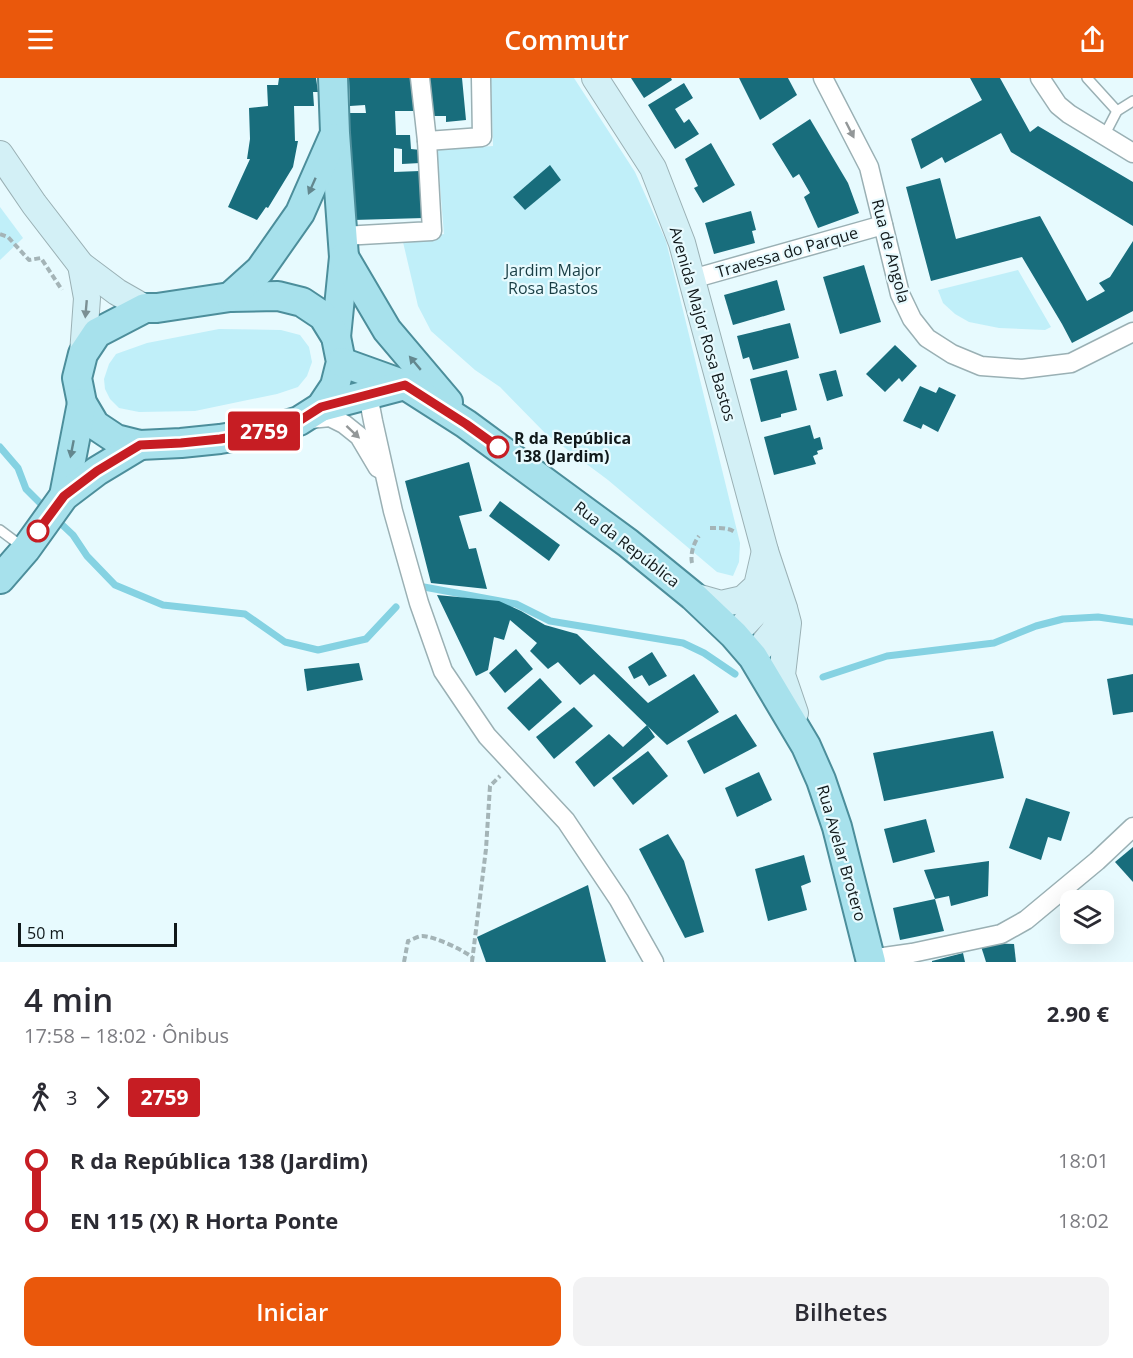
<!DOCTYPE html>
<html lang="pt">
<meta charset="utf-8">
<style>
body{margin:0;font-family:"Open Sans",sans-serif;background:#f2f2f3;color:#2b2b33;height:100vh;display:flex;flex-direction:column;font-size:22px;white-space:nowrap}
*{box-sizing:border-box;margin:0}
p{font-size:20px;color:#7c7c81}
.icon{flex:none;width:33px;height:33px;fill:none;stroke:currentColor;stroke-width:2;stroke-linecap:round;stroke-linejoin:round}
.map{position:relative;height:884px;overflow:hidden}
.details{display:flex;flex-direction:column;background:#fff;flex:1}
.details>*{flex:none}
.badge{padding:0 12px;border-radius:4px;font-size:21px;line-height:39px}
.fabs{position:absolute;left:1060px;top:812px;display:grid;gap:12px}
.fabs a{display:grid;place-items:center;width:54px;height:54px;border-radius:12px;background:#fff;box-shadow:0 6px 24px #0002;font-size:30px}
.scale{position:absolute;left:18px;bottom:15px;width:159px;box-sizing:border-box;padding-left:6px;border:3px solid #10181a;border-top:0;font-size:16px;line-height:21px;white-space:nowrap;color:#10181a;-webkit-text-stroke:4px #e7fafe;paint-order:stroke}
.map>.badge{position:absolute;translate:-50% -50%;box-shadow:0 0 0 3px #fff}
.legs{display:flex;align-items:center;gap:9px;height:66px;padding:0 24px;font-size:20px}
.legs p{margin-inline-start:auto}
.headline{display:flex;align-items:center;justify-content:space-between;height:102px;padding:0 24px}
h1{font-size:33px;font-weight:600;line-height:45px}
.primary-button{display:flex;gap:12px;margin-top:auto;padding:12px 24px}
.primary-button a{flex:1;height:69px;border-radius:12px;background:#ea580c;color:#fff;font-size:24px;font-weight:600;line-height:69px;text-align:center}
.primary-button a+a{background:#f2f2f3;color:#2b2b33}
ul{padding:0 24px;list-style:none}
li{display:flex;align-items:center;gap:21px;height:60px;font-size:22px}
li i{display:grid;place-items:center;width:9px;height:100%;margin:0 8px;background:currentColor}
li i::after{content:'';width:15px;height:15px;margin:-8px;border:4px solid;border-radius:50%;background:#fff}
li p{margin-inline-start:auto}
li:first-child i{background:linear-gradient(#0000 50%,currentColor 0)}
li:last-child i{background:linear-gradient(currentColor 50%,#0000 0)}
header{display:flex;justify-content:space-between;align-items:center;height:78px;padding:0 24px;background:#ea580c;color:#fff;font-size:27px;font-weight:600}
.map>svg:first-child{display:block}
.green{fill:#c0eff9}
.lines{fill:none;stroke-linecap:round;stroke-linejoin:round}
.stream{stroke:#85d2e2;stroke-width:7}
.building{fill:#186d7c}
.lane-casing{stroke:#9ab0b4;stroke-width:12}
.street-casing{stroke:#9ab0b4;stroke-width:21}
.secondary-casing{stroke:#9ab0b4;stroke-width:28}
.primary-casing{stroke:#4c8e9b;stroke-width:32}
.path{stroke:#a4b4b7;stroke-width:4;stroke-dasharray:6 3;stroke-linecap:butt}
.lane{stroke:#fff;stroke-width:9}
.street{stroke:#fff;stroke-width:18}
.secondary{stroke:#d3f0f6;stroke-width:26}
.primary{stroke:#a7e1ec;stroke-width:28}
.oneway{fill:#939798}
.oneway2{fill:#63878e}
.oneway3{fill:#7b8f93}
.line-1-casing{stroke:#fff;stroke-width:14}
.line-1{stroke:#c61d23;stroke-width:9}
.stop-1-dot{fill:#fff;stroke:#c61d23;stroke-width:3}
.labels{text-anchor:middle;stroke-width:4.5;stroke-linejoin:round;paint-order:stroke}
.street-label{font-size:16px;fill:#10181a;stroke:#e7fafe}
.park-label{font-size:16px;fill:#183d44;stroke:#e7fafe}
.stop-label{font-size:16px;font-weight:bold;fill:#10181a;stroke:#e7fafe;text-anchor:start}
</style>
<header><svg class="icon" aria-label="menu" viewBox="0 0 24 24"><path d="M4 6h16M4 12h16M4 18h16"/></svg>Commutr<svg class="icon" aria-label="share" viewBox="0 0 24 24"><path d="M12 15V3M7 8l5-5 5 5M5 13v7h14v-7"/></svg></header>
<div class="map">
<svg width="1133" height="884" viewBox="0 0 1133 884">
<rect width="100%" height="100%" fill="#e7fafe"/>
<g class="green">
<polygon points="491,0 574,0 635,94 666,163 740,465 739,484 733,498 717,494 608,402 545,355 500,309 475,292 431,253 418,228 403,164 444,156 437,72 493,68"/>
<polygon points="0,129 23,160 0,182"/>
<polygon points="1018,192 1051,249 1045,252 999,250 969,244 955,236 943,225 938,212"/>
<polygon points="219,251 281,252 300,257 309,269 312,284 307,298 298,309 277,316 195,333 139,334 119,330 110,321 105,311 104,301 109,286 116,276 147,265"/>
</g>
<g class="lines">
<g class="stream">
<polyline points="0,369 18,390 26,411 46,431"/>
<polyline points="56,441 73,457 87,478 115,507 163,527 245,536 285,564 318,572 366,561 396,529"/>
<polyline points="424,509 516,526 550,543 683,565 704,575 735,596"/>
<polyline points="823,599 887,578 994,565 1036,548 1063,541 1098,539 1133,544"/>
</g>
</g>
<g class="building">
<polygon points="279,0 316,0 318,14 313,14 314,28 294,28 295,63 298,63 293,89 268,130 266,129 257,142 228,129 250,81 247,81 250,61 249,30 268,28 267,7 278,7"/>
<polygon points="349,0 415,0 417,33 395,33 396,57 410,57 411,71 421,72 420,85 402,86 402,71 394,70 394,94 420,93 420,119 424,120 424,140 353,142 346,35 366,35 365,27 350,28"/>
<polygon points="424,0 462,0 466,42 446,44 446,38 428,38"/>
<polygon points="631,0 671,0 672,2 644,20"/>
<polygon points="739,0 788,0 797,17 760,42"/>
<polygon points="970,0 1000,0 1030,54 1038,48 1133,104 1133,148 1011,74 1001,55 945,85 942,79 921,91 911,61 982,22"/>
<polygon points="684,5 693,20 675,31 684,45 689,41 699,56 675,71 648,27"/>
<polygon points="810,41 848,105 859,135 818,150 804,119 810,115 799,96 793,100 772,66"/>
<polygon points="711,65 735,107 703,125 694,110 698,108 685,81"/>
<polygon points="550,87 561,102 525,132 513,119"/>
<polygon points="940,100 956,161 1040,138 1087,223 1105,213 1099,205 1110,199 1133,163 1133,233 1072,265 1062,246 1022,179 931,203 906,109"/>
<polygon points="751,133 756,152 752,153 755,165 714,176 705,145"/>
<polygon points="864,187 881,244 840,256 823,199"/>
<polygon points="777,202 785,232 733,247 724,217"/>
<polygon points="790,245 799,280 753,292 749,279 743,281 737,258"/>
<polygon points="895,267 917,288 902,304 899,300 885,314 866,296"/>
<polygon points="787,292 797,332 781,336 781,339 761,344 750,301"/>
<polygon points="836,292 843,318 827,323 819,296"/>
<polygon points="920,308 936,315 939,309 956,317 938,354 923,346 921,351 903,343"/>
<polygon points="810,347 814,361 820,359 823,371 817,373 818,376 813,378 816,386 774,397 764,359"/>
<polygon points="469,384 482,433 459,438 469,471 476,470 487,511 431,505 405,403"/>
<polygon points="500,423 560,467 549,483 489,438"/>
<polygon points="437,517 499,523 521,533 545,547 577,556 648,625 694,596 719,634 667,667 594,596 580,607 558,584 548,591 530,573 537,565 510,542 504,562 494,559 488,592 476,598"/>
<polygon points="516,571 533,591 505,615 489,595"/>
<polygon points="652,574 667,598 649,608 642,597 634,601 628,589"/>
<polygon points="359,585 363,602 307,613 304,591"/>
<polygon points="1133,596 1133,634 1113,637 1107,601"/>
<polygon points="540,600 562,624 529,653 507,630"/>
<polygon points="574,629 593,648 554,681 536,659"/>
<polygon points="736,636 757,668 704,696 687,663"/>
<polygon points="647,647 655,659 594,709 575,684 609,656 623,669"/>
<polygon points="993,653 1004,700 884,723 873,675"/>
<polygon points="648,673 668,698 633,727 612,700"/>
<polygon points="759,694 772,722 737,739 725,710"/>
<polygon points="1026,720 1070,734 1061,763 1048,759 1041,782 1009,770"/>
<polygon points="926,741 935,774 893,785 884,751"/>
<polygon points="668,756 684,783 704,854 685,860 639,771"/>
<polygon points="1133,769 1133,804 1115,784"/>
<polygon points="804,777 811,804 801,808 807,832 768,843 755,791"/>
<polygon points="989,783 988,818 951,828 949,818 935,821 944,853 900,862 893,830 935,821 924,792"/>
<polygon points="588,807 606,884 486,884 477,859"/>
<polygon points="980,865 1014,866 1016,884 986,884"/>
<polygon points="963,875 965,884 932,884 932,883"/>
</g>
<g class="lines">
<g class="lane-casing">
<g id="lane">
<polyline points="1087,0 1117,33"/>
<polyline points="1104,58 1117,33 1133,23"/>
<polyline points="0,452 24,470"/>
</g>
</g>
<g class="street-casing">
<g id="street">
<polyline points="823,0 869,89 900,216 912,241 927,260 952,276 981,288 1022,291 1071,285 1133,254"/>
<polyline points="1040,0 1058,27 1069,36 1133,75"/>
<polyline points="427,63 482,59 481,0"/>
<polyline points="343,158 432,153 427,63 420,0"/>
<polyline points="692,201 883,147"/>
<polyline points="368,317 373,343 393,433 419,525 443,593 487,658 566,743 619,822 654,884"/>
<polyline points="310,341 330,339 344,346 359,358 378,390"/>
<polyline points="870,881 912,875 1001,856 1026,842 1097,783 1133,749"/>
</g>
</g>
<g class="secondary-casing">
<g id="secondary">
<polyline points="595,0 653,90 682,165 765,473 784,530 788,545 782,597 795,635"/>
<polyline points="0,76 34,126 81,187 117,214 145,230"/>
<polyline points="81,187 87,220 83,276"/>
<polyline points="693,518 721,526 743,521 757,508 765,473"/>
<polyline points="734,557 754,536 769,508 768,503"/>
<polyline points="753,579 774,553 784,531"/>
</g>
</g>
<g class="primary-casing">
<g id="primary">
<polyline points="333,0 335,55 344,179 336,259"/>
<polyline points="344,179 387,252 448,324"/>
<polygon points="278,218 302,224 323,238 336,259 341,284 335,308 321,329 299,343 262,354 220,361 181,365 140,367 116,361 95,347 82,325 77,300 83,276 97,255 145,230 157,230 230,219"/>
<polyline points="230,219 260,192 300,135 333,60"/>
<polyline points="341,284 405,307 466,346 628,465 693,518 734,557 753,579 806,668 821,702 837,749 871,884"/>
<polyline points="321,329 405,307"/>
<polyline points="64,418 82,325"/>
<polyline points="0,501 26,471 64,418 97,393 140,367"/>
</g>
</g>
<g class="path">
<polyline points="0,156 8,159 29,182 41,180 62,212"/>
<path d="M710 450C719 450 729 449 736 455"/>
<path d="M692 485C690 476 694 464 699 458"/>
<path d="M404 884 408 863C412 862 418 858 422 858 434 858 463 872 472 879"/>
<polyline points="472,884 486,771 490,708 500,698"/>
</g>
<use href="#lane" class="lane"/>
<use href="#street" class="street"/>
<use href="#secondary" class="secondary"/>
<use href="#primary" class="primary"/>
</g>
<defs><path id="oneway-solid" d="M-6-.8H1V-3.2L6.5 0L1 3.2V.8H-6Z" transform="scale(1.5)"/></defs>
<g class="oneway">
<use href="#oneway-solid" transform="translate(850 52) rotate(63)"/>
<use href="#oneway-solid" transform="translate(353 354) rotate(43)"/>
</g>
<g class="oneway2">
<use href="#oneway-solid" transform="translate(312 108) rotate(114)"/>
<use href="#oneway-solid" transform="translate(415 285) rotate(-130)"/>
<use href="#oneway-solid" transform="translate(72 371) rotate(101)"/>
</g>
<use class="oneway3" href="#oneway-solid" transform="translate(86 231) rotate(95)"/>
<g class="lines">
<g class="line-1-casing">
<polyline id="line-1" points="38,453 64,418 97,393 140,367 181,365 220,361 262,354 299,343 321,329 405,307 466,346 498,369"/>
</g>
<use href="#line-1" class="line-1"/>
</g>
<g class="stop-1-dot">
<circle cx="498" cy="369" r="10"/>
<circle cx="38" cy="453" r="10"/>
</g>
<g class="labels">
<g class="street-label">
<text transform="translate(891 173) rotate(75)" y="6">Rua de Angola</text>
<text transform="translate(787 174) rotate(-16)" y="6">Travessa do Parque</text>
<text transform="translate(703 246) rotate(74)" y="6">Avenida Major Rosa Bastos</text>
<text transform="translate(627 466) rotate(38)" y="6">Rua da República</text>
<text transform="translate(842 775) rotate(74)" y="6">Rua Avelar Brotero</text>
</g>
<g class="park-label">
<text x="553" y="198">Jardim Major<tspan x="553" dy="18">Rosa Bastos</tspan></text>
</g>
<g class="stop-label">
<text x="514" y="366">R da República<tspan x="514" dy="18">138 (Jardim)</tspan></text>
</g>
</g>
</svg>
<div class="fabs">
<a><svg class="icon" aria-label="layers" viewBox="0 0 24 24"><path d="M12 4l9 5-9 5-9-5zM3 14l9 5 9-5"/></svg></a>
</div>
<div class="scale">50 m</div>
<b class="badge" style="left:264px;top:353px;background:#c61d23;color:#fff">2759</b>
</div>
<section class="details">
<div class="headline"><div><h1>4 min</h1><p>17:58 – 18:02 · Ônibus</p></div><b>2.90 €</b></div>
<div class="legs"><svg class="icon" aria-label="walk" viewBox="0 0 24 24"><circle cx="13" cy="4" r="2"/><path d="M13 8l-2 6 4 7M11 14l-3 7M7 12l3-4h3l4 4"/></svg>3<svg class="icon" aria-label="forward" viewBox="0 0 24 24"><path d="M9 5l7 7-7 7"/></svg><b class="badge" style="background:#c61d23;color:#fff">2759</b></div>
<ul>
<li><i style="color:#c61d23"></i><b>R da República 138 (Jardim)</b><p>18:01</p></li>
<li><i style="color:#c61d23"></i><b>EN 115 (X) R Horta Ponte</b><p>18:02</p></li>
</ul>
<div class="primary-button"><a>Iniciar</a><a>Bilhetes</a></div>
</section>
